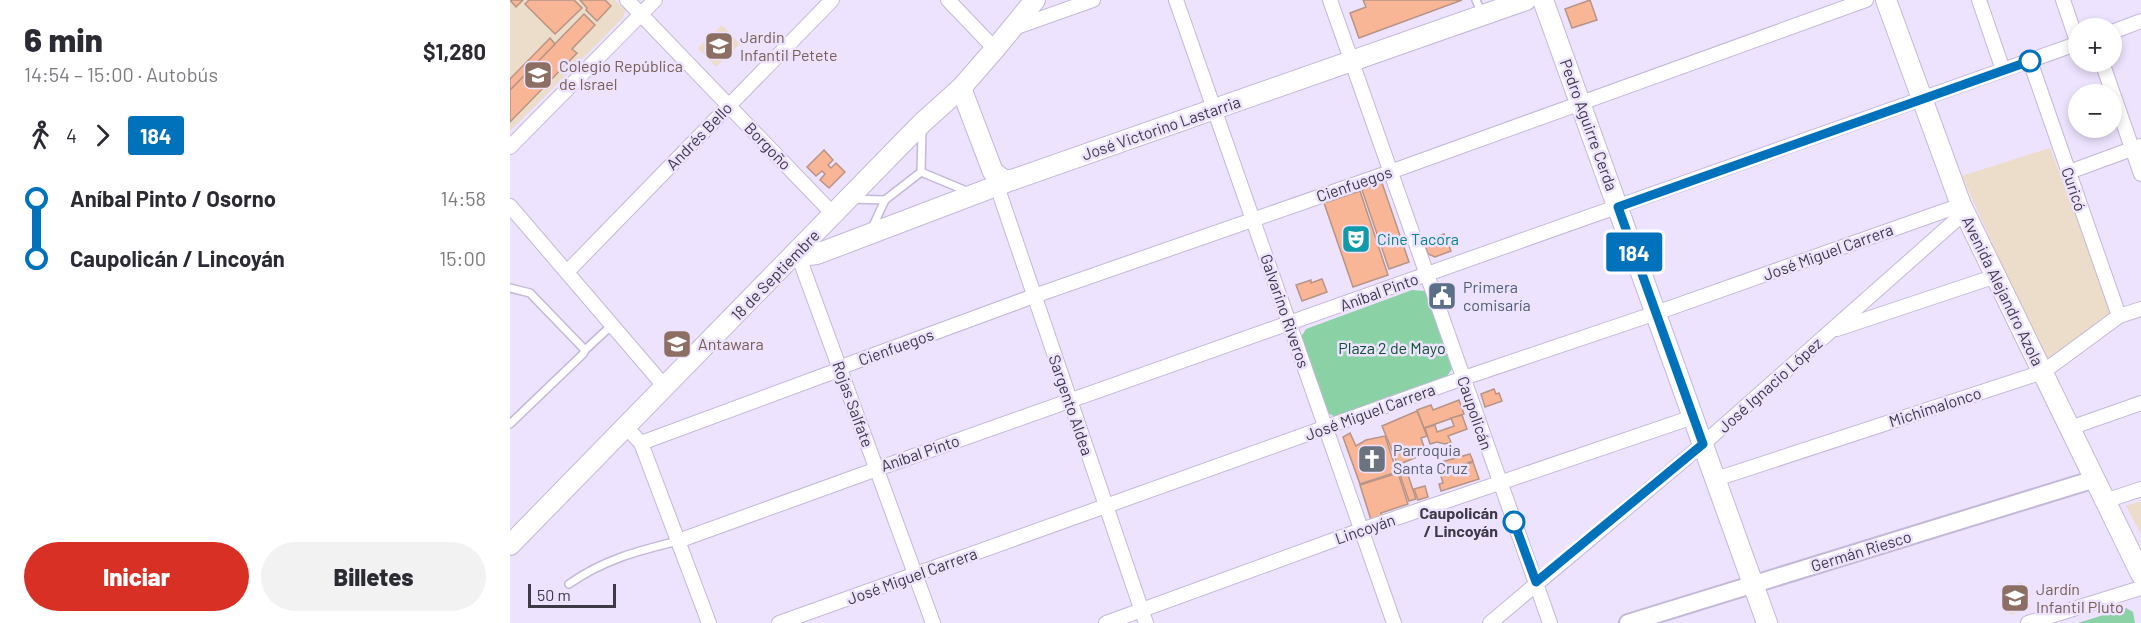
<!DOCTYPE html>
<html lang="es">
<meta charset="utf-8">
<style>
body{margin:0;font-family:Barlow,sans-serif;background:#f2f2f3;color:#2b2b33;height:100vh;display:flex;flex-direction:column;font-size:22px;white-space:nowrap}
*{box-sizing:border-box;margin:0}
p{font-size:20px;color:#7c7c81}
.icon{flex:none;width:33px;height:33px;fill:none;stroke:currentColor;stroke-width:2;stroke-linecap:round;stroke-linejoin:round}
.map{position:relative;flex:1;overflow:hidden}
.side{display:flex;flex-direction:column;background:#fff;width:510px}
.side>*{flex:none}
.badge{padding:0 12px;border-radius:4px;font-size:21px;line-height:39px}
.buttons{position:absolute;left:1558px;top:18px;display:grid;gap:12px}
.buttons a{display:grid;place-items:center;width:54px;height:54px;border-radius:50%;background:#fff;box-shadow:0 3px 9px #0003;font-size:30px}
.scale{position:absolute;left:18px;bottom:15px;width:88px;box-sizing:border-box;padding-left:6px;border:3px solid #3e3946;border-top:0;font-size:16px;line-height:21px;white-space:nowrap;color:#3e3946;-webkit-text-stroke:4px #ede3fe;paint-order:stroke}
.map>.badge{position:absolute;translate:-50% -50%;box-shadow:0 0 0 3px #fff}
.legs{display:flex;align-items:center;gap:9px;height:66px;padding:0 24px;font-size:20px}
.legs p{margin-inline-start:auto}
.overview{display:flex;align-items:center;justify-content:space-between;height:102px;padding:0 24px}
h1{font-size:33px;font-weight:800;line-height:45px}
.button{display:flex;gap:12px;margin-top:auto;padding:12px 24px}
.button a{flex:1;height:69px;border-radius:36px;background:#d93025;color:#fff;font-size:24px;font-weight:800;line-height:69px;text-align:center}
.button a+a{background:#f2f2f3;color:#2b2b33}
ul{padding:0 24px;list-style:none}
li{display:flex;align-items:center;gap:21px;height:60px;font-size:22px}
li i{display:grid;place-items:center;width:9px;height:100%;margin:0 8px;background:currentColor}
li i::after{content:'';width:15px;height:15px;margin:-8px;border:4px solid;border-radius:50%;background:#fff}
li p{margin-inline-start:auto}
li:first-child i{background:linear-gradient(#0000 50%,currentColor 0)}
li:last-child i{background:linear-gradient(currentColor 50%,#0000 0)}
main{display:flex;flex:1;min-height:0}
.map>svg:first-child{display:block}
.education{fill:#ecdcca}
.green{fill:#8ad2a5}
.building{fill:#f8b697;stroke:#b79485;stroke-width:1.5}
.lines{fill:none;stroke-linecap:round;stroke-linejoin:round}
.service-casing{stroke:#c4b8d8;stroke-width:10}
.minor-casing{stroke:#c4b8d8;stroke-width:16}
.tertiary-casing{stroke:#c4b8d8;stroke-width:20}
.secondary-casing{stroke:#c4b8d8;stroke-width:22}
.service{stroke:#fff;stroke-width:7}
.minor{stroke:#fff;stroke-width:14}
.tertiary{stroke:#fff;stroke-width:16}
.secondary{stroke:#fff;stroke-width:20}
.line-1-casing{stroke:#fff;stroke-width:14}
.line-1{stroke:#0072bc;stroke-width:9}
.stop-1-dot{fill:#fff;stroke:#0072bc;stroke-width:3}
.labels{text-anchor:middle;stroke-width:5;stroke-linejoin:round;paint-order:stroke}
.education-label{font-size:16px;fill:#785e54;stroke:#ede3fe;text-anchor:start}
.street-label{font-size:16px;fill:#3e3946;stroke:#ede3fe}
.culture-label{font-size:16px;fill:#0d838f;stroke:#ede3fe;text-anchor:start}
.service-label{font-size:16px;fill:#4e5e75;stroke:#ede3fe;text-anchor:start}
.park-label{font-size:16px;fill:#0f502f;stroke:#ede3fe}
.worship-label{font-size:16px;fill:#5b616d;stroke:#ede3fe;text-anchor:start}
.stop-label{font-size:16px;font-weight:bold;fill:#3e3946;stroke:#ede3fe;text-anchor:end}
</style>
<main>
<section class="side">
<div class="overview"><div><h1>6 min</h1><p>14:54 – 15:00 · Autobús</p></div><b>$1,280</b></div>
<div class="legs"><svg class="icon" aria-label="walk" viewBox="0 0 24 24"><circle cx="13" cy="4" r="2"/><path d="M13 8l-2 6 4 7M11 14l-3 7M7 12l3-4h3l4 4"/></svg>4<svg class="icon" aria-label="forward" viewBox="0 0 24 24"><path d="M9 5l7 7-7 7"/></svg><b class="badge" style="background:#0072bc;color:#fff">184</b></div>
<ul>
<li><i style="color:#0072bc"></i><b>Aníbal Pinto / Osorno</b><p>14:58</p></li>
<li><i style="color:#0072bc"></i><b>Caupolicán / Lincoyán</b><p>15:00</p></li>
</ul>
<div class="button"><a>Iniciar</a><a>Billetes</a></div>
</section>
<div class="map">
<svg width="1631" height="623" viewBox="0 0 1631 623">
<rect width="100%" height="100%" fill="#ede3fe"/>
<g class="education">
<polygon points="0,0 105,0 115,10 115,13 112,19 0,131"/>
<polygon points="212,25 230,44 206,67 188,48"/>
<polygon points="1540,148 1602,311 1535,362 1452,176"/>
<polygon points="1631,501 1631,534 1616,506"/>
<polygon points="1511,582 1520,608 1500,615 1490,589"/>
</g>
<g class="green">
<polygon points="902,290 915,291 942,369 935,379 825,417 818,413 791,337 796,329"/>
<polygon points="1616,608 1623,612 1625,623 1568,623"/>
</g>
<g class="building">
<polygon points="0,0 13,0 6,7"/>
<polygon points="19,0 64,0 72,8 45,34 15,4"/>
<polygon points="70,0 95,0 101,6 87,21 76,10 77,8"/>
<polygon points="853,0 952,0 849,38 840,13 856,7"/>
<polygon points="1080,0 1087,20 1062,28 1055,9"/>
<polygon points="74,14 85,25 62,49 67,53 0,122 0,90"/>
<polygon points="40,38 45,44 0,90 0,79"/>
<polygon points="314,150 323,160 318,165 321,168 326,163 335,172 319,188 310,180 315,174 312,171 306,176 297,167"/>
<polygon points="871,180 899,262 879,269 851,187"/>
<polygon points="850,191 878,275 843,287 814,203"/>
<polygon points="934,234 941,251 925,257 918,254 914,241"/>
<polygon points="812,279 817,292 792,301 786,285 801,280 801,283"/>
<polygon points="984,389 986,394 989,393 992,401 975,407 971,394"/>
<polygon points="949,400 954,414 914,428 907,410 921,405 923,410"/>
<polygon points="907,411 917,436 911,438 916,453 888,465 872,426"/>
<polygon points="952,415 957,429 938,436 941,442 935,444 927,442 920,444 915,428 925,425 927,432 944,426 941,418"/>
<polygon points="840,433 846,446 856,440 875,436 887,472 850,484 833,437"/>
<polygon points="960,454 963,461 930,473 927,465 928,463"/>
<polygon points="963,462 969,479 931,491 929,484 933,483 930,473"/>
<polygon points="897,472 906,499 899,501 890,475"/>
<polygon points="888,473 898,504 871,513 872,516 861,520 850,485"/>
<polygon points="915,486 918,497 908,500 904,489"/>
</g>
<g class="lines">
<g class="service-casing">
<g id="service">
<polyline points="966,0 972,14"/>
<polyline points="411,172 459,192"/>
<polyline points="342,199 375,200 411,172 412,130"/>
<polyline points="362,228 375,200"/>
<polyline points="0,288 20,293 75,350 73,354 0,424"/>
<polyline points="75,350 102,325"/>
<path d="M59 584C93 560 127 551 168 541"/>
</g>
</g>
<g class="minor-casing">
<g id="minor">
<polyline points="117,0 324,215"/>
<polyline points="438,0 485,49"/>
<polyline points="666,0 884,623"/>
<polyline points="820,0 1040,623"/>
<polyline points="1469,0 1493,70"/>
<polyline points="1553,0 1568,44"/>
<polyline points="504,28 583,0"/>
<polyline points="1602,32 1631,21"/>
<polyline points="1520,61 1609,316"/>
<polyline points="1592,62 1631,174"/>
<polyline points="0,147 145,0"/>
<polyline points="1559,172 1630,146"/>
<polyline points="487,186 636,623"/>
<polyline points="0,206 155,387"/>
<polyline points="287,252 423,623"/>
<polyline points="57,272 322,0"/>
<polyline points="1327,329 1486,276"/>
<polyline points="331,367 524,296 880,172 1356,0"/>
<polyline points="116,427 131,443 199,623"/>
<polyline points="1560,428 1631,403"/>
<polyline points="131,443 331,369"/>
<polyline points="1206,479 1533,372 1609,316 1631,309"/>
<polyline points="1595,501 1631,489"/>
<polyline points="168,541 367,469 1569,43"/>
<polyline points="269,623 945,381 1146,313 1451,205"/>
<polyline points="596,623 851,530 1183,417"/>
<polyline points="980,623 1193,444 1455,212"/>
<polyline points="1518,623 1631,588"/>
</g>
</g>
<g class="tertiary-casing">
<polyline id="tertiary" points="1118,623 1585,479"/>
</g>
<g class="secondary-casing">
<g id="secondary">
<polyline points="1033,0 1257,623"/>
<polyline points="1376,0 1451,205 1631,574"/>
<polyline points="451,88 483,172 494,180 502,180"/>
<polyline points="287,252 298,255 307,254 502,180 1016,0"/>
<polyline points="0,545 412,123 451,88 485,49 525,0"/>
</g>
</g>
<use href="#service" class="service"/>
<use href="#minor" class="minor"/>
<use href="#tertiary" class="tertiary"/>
<use href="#secondary" class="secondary"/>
</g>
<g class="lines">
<g class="line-1-casing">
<polyline id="line-1" points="1004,522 1026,582 1193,444 1108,207 1520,61"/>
</g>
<use href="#line-1" class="line-1"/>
</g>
<defs>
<g id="school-square" transform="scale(1.5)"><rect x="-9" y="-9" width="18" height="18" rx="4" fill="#8d6e63" stroke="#ede3fe"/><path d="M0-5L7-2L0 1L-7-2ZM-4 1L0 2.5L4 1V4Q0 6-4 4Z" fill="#fff"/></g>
<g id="theatre-square" transform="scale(1.5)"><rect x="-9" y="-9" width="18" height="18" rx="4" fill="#0f9aa8" stroke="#ede3fe"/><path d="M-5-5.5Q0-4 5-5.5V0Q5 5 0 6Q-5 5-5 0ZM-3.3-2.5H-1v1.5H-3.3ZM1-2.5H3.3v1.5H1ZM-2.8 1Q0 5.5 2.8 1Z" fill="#fff"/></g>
<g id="civic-square" transform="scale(1.5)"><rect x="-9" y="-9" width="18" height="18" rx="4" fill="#5c6f8a" stroke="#ede3fe"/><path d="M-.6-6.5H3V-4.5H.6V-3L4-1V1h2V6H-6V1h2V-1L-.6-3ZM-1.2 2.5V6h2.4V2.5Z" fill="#fff"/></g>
<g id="church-square" transform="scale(1.5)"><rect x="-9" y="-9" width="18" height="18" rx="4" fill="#6b7280" stroke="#ede3fe"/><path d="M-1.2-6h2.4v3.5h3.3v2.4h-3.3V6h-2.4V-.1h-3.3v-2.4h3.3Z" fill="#fff"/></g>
</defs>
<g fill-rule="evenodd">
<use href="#school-square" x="209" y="46"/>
<use href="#school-square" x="28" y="75"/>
<use href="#theatre-square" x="846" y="239"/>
<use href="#civic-square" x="932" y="296"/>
<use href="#school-square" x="167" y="344"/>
<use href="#church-square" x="862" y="459"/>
<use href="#school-square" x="1505" y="598"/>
</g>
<g class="stop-1-dot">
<circle cx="1520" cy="61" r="10"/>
<circle cx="1004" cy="522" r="10"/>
</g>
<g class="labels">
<g class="education-label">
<text x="230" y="43">Jardin<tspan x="230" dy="18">Infantil Petete</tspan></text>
<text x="49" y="72">Colegio República<tspan x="49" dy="18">de Israel</tspan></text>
<text x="188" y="350">Antawara</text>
<text x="1526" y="595">Jardín<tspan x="1526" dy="18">Infantil Pluto</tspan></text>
</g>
<g class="street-label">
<text transform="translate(1079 125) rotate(70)" y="6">Pedro Aguirre Cerda</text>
<text transform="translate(651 128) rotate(-19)" y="6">José Victorino Lastarria</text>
<text transform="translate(189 136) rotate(-46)" y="6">Andrés Bello</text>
<text transform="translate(258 146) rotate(46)" y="6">Borgoño</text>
<text transform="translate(844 184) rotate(-19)" y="6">Cienfuegos</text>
<text transform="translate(1564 189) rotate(71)" y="6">Curicó</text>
<text transform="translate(1318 252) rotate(-20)" y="6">José Miguel Carrera</text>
<text transform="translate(265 275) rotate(-46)" y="6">18 de Septiembre</text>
<text transform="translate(1493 291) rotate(64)" y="6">Avenida Alejandro Azola</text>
<text transform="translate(869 292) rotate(-20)" y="6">Aníbal Pinto</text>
<text transform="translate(775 311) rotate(71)" y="6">Galvarino Riveros</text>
<text transform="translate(386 347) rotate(-20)" y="6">Cienfuegos</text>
<text transform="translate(1260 385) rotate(-42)" y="6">José Ignacio López</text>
<text transform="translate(343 404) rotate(70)" y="6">Rojas Salfate</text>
<text transform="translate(561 405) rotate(71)" y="6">Sargento Aldea</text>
<text transform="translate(1425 407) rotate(-18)" y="6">Michimalonco</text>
<text transform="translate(860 412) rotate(-20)" y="6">José Miguel Carrera</text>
<text transform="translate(965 413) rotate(71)" y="6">Caupolicán</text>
<text transform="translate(410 453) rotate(-19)" y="6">Aníbal Pinto</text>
<text transform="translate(855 529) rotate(-19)" y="6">Lincoyán</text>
<text transform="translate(1351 551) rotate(-17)" y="6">Germán Riesco</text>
<text transform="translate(402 576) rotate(-20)" y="6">José Miguel Carrera</text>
</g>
<g class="culture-label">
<text x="867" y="245">Cine Tacora</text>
</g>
<g class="service-label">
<text x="953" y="293">Primera<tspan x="953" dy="18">comisaría</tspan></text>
</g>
<g class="park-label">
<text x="882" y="354">Plaza 2 de Mayo</text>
</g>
<g class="worship-label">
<text x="883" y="456">Parroquia<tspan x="883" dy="18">Santa Cruz</tspan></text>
</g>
<g class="stop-label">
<text x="988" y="519">Caupolicán<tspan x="988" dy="18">/ Lincoyán</tspan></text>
</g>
</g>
</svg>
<div class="buttons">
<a>+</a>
<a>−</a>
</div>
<div class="scale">50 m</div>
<b class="badge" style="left:1124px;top:252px;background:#0072bc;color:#fff">184</b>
</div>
</main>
